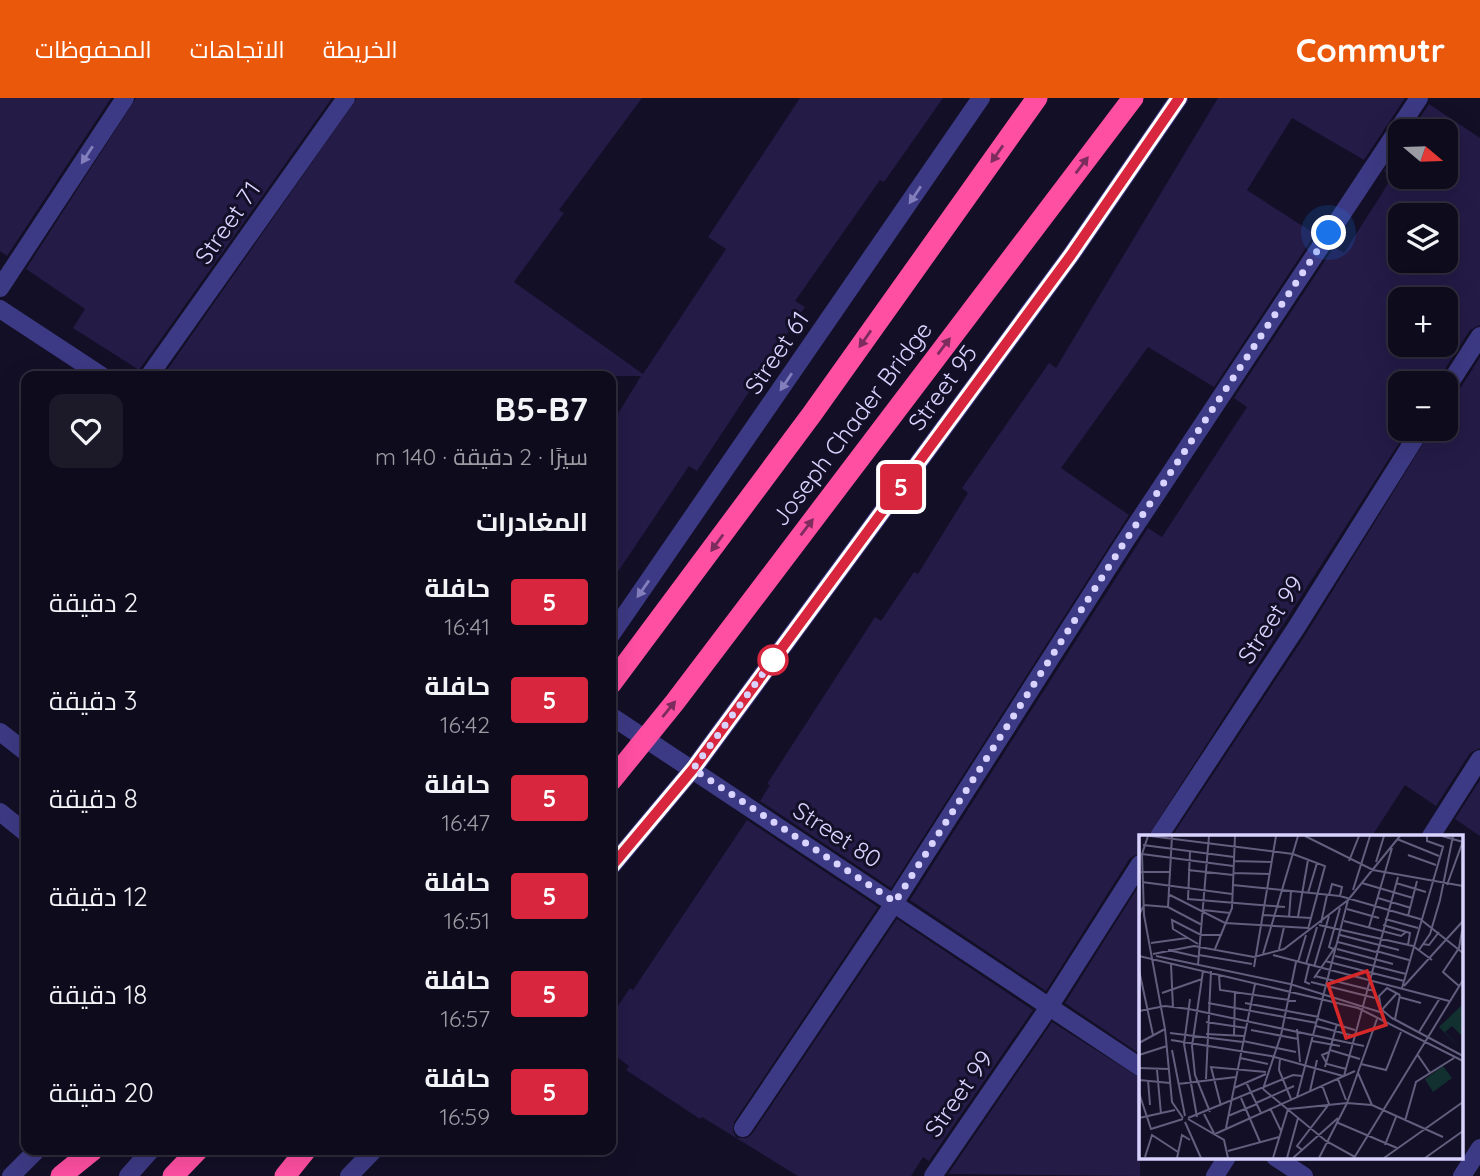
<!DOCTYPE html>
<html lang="ar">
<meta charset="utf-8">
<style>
body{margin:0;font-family:Quicksand,Cairo,sans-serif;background:#1c1929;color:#f1f3f6;direction:rtl;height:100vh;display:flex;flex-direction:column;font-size:26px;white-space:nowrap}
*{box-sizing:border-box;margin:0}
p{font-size:23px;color:#9b9ba3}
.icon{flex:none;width:38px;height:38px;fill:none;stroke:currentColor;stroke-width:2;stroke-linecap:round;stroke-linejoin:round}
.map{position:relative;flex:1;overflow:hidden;direction:ltr}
.drawer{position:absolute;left:21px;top:273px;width:595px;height:784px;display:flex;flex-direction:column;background:#0e0b1c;border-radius:14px;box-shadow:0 7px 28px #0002,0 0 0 2px #2e2b3b;direction:rtl}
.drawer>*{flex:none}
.badge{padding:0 14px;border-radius:5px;font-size:24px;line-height:46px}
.needle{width:46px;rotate:109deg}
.fabs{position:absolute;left:1388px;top:21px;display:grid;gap:14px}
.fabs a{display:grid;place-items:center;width:70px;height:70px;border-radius:14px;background:#0e0b1c;box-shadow:0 7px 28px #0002,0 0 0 2px #2e2b3b;font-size:35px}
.you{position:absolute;width:35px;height:35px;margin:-18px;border:5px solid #fff;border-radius:50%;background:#1a73e8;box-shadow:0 0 0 10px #1a73e833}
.map>.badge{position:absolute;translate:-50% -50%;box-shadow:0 0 0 4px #fff}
h2{padding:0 28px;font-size:26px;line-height:63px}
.round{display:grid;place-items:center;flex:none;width:74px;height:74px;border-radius:14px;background:#1c1929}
.overview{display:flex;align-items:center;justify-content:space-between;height:119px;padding:0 28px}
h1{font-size:33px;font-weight:700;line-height:52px}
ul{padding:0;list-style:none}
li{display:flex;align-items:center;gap:21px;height:98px;padding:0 28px}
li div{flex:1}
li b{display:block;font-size:26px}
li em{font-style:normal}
li .badge{min-width:77px;font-weight:700;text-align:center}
header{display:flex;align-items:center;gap:42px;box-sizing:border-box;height:98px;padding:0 35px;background:#ea580c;color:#fff}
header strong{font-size:33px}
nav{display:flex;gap:38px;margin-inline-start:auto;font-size:24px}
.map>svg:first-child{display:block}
.building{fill:#241b47;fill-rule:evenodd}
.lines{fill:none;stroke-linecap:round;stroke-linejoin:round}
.minor{stroke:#3d3a85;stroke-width:18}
.tertiary{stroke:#3d3a85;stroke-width:18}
.motorway{stroke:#ff4fa3;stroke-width:21}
.motorway-bridge{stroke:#ff4fa3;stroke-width:21}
.oneway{fill:#7d2c5e}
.oneway2{fill:#837fbc}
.line-casing{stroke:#fff;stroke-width:16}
.line{stroke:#d7263d;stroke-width:10}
.walk{stroke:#d9d4ff;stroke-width:7;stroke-dasharray:0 12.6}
.stop-dot{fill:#fff;stroke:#d7263d;stroke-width:3.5}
.labels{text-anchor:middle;stroke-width:6;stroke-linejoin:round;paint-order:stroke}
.street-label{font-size:24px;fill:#d9d4ff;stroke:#130f26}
.inset-road{fill:none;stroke:#625e7d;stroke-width:2}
.view{fill:#d62828;fill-opacity:0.15;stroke:#d62828;stroke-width:3.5}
.inset-edge{fill:none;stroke:#d9d4ff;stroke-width:3.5}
</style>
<header>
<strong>Commutr</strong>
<nav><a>الخريطة</a><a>الاتجاهات</a><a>المحفوظات</a></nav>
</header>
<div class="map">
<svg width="1480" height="1078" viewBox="0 0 1480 1078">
<rect width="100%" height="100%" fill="#130f26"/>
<g class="building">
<polygon points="0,0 111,0 7,158 0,153"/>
<polygon points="136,0 332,0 139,272 73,230 85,211 26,171"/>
<polygon points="357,0 642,0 559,112 564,115 514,184 643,276 726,151 708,139 800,0 943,0 884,84 880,82 795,203 805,209 697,373 689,368 611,484 611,327 641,278 163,278"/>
<polygon points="1218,0 1405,0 1364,62 1292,20 1247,92 1315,136 1214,289 1148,249 1061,370 1129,417 891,790 760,703 770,687 767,686 875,519 881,523 914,474 918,476 968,395 962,390 1049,265 1056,270"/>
<path d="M1429 6 1480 40V227L1470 232 1436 285H1400V331H1408L1148 738H1140V755L1130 760 1046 893 910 802 1148 430 1162 439 1247 309 1234 300 1334 149 1344 155 1393 78 1384 73 1400 49V79H1446V33H1411ZM1400 117H1446V163H1400ZM1400 201H1446V247H1400Z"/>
<polygon points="1480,259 1480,650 1470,655 1436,708 1405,687 1372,738 1172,738 1306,536 1432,331 1446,331 1446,302 1456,297"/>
<polygon points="1480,682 1480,738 1455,721"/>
<polygon points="747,722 878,809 734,1024 733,1034 737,1040 747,1040 752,1036 897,821 1033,912 929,1063 923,1059 911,1078 798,1078 702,1019 700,1021 626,972 629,968 611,955 611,918 630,890 633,892"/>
<polygon points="1140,786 1140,956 1065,905"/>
<polygon points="1052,924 1140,980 1140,1078 948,1076"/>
</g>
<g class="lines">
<g class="minor">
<polyline points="0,190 125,0"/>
<polyline points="0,211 102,278"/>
<polyline points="149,278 346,0"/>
<polyline points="1446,291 1480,238"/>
<polyline points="611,618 1140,969"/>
<polyline points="1159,738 1296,530 1421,331"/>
<polyline points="743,1030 895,804 1124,445 1419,0"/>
<polyline points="1275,1059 1304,1078"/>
<polyline points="11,1078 37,1052"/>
<polyline points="933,1078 1049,909 1140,766"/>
<polyline points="1462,1078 1480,1050"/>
</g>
<g class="tertiary">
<polyline points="611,537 981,0"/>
<polyline points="0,634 26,654"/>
<polyline points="0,714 26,735"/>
<polyline points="1431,738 1480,661"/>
<polyline points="611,769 693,671 1071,157 1179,0"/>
<polyline points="128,1078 151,1052"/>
<polyline points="349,1078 374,1052"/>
<polyline points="1215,1078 1227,1059"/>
</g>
<g class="motorway">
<polyline points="611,586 812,316 1037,0"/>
<polyline points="61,1078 93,1052"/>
<polyline points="173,1078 198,1052"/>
<polyline points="285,1078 306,1052"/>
</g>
<polyline class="motorway-bridge" points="611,683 675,604 1133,0"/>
</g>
<defs><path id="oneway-solid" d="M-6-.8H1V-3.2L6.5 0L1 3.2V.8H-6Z" transform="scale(1.75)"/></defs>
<g class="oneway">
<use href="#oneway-solid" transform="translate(997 56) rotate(125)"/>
<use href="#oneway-solid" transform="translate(1082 67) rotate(-53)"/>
<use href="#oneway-solid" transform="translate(865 241) rotate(125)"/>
<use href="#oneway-solid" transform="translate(944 248) rotate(-53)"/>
<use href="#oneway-solid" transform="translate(807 429) rotate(-53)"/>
<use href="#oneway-solid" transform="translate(717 445) rotate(126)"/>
<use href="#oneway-solid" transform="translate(669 611) rotate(-51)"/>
</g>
<g class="oneway2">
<use href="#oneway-solid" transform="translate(87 57) rotate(123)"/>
<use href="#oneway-solid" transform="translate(915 97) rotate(124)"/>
<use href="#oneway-solid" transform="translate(786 284) rotate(124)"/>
<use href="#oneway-solid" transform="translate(643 491) rotate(125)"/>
</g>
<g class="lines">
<g class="line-casing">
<polyline id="line" points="611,769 693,671 1071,157 1179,0"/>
</g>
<use href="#line" class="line"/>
<polyline class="walk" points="773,562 775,559 693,671 895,804 1124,445 1329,135"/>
</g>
<circle class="stop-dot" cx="773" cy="562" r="14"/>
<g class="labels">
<g class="street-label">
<text transform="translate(228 125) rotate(-55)" y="8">Street 71</text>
<text transform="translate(777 255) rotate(-56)" y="8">Street 61</text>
<text transform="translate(943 290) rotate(-54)" y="8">Street 95</text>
<text transform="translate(852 326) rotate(-53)" y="8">Joseph Chader Bridge</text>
<text transform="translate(1271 522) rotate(-57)" y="8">Street 99</text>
<text transform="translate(837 737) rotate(33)" y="8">Street 80</text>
<text transform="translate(959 996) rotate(-55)" y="8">Street 99</text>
</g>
</g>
<g transform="translate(1139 737)">
<rect width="324" height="324" fill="#130f26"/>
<path d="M324 169V202L313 191 306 197 324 216 300 192ZM304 231 313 243 294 257 286 244Z" fill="#12302f"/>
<path class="inset-road" d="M9 1 3 19 5 80 26 194 33 267 44 283M11 1 154 19 186 31 169 94M166 1 234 35 324 51M288 1V6L305 12M303 1 324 7M258 4 300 21M4 10 95 22M51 16 49 64 146 72M3 19 94 31M269 20 297 30M94 26 133 27M210 26 220 1M237 27 245 1M49 35 94 40M2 37H30M94 38 131 39M3 47 93 59M223 48 274 63M257 48 287 57M94 50 201 61 281 84 324 118M308 50 324 6M214 55 231 1M169 58 178 28M29 59 86 88 169 93M190 60 193 49 203 52 201 61M239 63 272 73M29 72 33 1M208 74 240 83M64 75 91 78M0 80 5 70 29 72 63 90M124 80 172 83M269 81 278 46M150 82 152 56M159 82 169 25M246 84 279 93M205 86 262 101 267 97M182 88 188 60M180 90 274 111 293 125M244 90 271 98 269 110M230 92 253 13M201 100 260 115M199 107 237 117M12 108 48 103M59 109 34 94 33 85 62 100H83M284 109 290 110 300 97M76 114 93 73 96 1M140 114 145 92M194 114 190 112 201 73M198 114 254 129M29 115 60 122M280 115 291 99 301 65 314 1M237 116 270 125M14 119 55 111 115 122 145 114 209 65 261 1M124 119 159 1M60 120 113 129M134 120 310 166M0 121 219 173 324 226M17 121 151 149 244 178M196 121 267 139M186 126 265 146M159 127 167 100M32 129 34 173M167 129 178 92M59 130 70 1M170 130 166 147 171 149M115 132 137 1M175 132 190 81M0 135 14 200M64 136 53 211 56 240 71 277M80 140 81 155 157 166M176 141 236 156M175 143 197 111M172 147 236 163M265 151 324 86M320 151 304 137 320 113 323 96M263 153 304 12M23 158 63 144M260 162 282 168M51 164 45 209 58 282M69 168 178 188M106 168 180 182M0 176 26 171 50 174 225 211M241 177 258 158M253 183 324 221M179 184 216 195M254 184 242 174 240 161 248 153 261 160M256 184 261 160M67 187 107 193M177 191 215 201M158 194 161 227M112 195 159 204M280 197 301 163M31 198 104 207M67 199 105 201M95 200 96 156M32 205 132 221 204 241M104 206 157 217M173 206 201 211M0 208 26 194M33 215 46 281M191 215 221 224M190 217 183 220 188 229 207 234M278 219 291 238M0 220 28 211M101 223 129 229M141 223 140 235 152 264M222 229 247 235 262 197M186 232 198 189M0 233 30 234M18 235 22 279M219 238 233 270M205 241 259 42M67 244 72 136M199 244 207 265M0 245 31 248M9 245 11 270M107 247 122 278M39 249 97 242M95 253 127 239M124 254 142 200 157 127M124 254 187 306 216 322M171 256 178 225M0 258 12 294 44 284M158 262 209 65M102 263 121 307M117 268 155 251M82 271 72 232 127 237M131 273 142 296M65 279 75 298M89 281 118 269M0 283 36 275M49 283 154 240 163 241M49 284 85 305 89 323M266 286 277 247 315 223M46 287 62 323M197 287 258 313M87 293 116 149M76 299 216 236M246 310 257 282M163 315 158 311 190 269 183 250M89 316 140 302M6 322 13 300 39 317M38 323 43 300 51 305M134 323 149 274 160 273 208 268 233 270 304 302M148 323 159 283M154 323 199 283M180 323 208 268 238 184M215 323 324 145M245 323 324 267M286 323 324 296"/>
<path class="view" d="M228 136 247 190 207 203 189 149Z"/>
<rect width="324" height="324" class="inset-edge"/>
</g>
</svg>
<div class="fabs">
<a><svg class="needle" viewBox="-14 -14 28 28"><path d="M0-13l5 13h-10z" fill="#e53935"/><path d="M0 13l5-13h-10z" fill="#9b9ba3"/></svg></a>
<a><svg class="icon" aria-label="layers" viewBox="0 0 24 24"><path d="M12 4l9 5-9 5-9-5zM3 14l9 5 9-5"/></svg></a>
<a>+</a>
<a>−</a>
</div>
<div class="you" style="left:1329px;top:135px"></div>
<b class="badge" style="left:901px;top:389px;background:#d7263d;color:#fff">5</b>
<section class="drawer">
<div class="overview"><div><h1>B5-B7</h1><p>سيرًا · 2 دقيقة · 140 m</p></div><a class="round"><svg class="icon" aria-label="heart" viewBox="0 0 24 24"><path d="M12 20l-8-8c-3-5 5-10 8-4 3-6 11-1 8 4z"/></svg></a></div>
<h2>المغادرات</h2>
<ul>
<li><span class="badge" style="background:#d7263d;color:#fff">5</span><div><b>حافلة</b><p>16:41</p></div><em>2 دقيقة</em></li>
<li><span class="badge" style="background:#d7263d;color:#fff">5</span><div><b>حافلة</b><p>16:42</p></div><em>3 دقيقة</em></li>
<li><span class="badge" style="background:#d7263d;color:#fff">5</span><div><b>حافلة</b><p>16:47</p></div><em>8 دقيقة</em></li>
<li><span class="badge" style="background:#d7263d;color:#fff">5</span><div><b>حافلة</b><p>16:51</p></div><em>12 دقيقة</em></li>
<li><span class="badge" style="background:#d7263d;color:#fff">5</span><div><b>حافلة</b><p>16:57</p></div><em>18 دقيقة</em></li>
<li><span class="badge" style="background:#d7263d;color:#fff">5</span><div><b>حافلة</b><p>16:59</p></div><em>20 دقيقة</em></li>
</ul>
</section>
</div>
